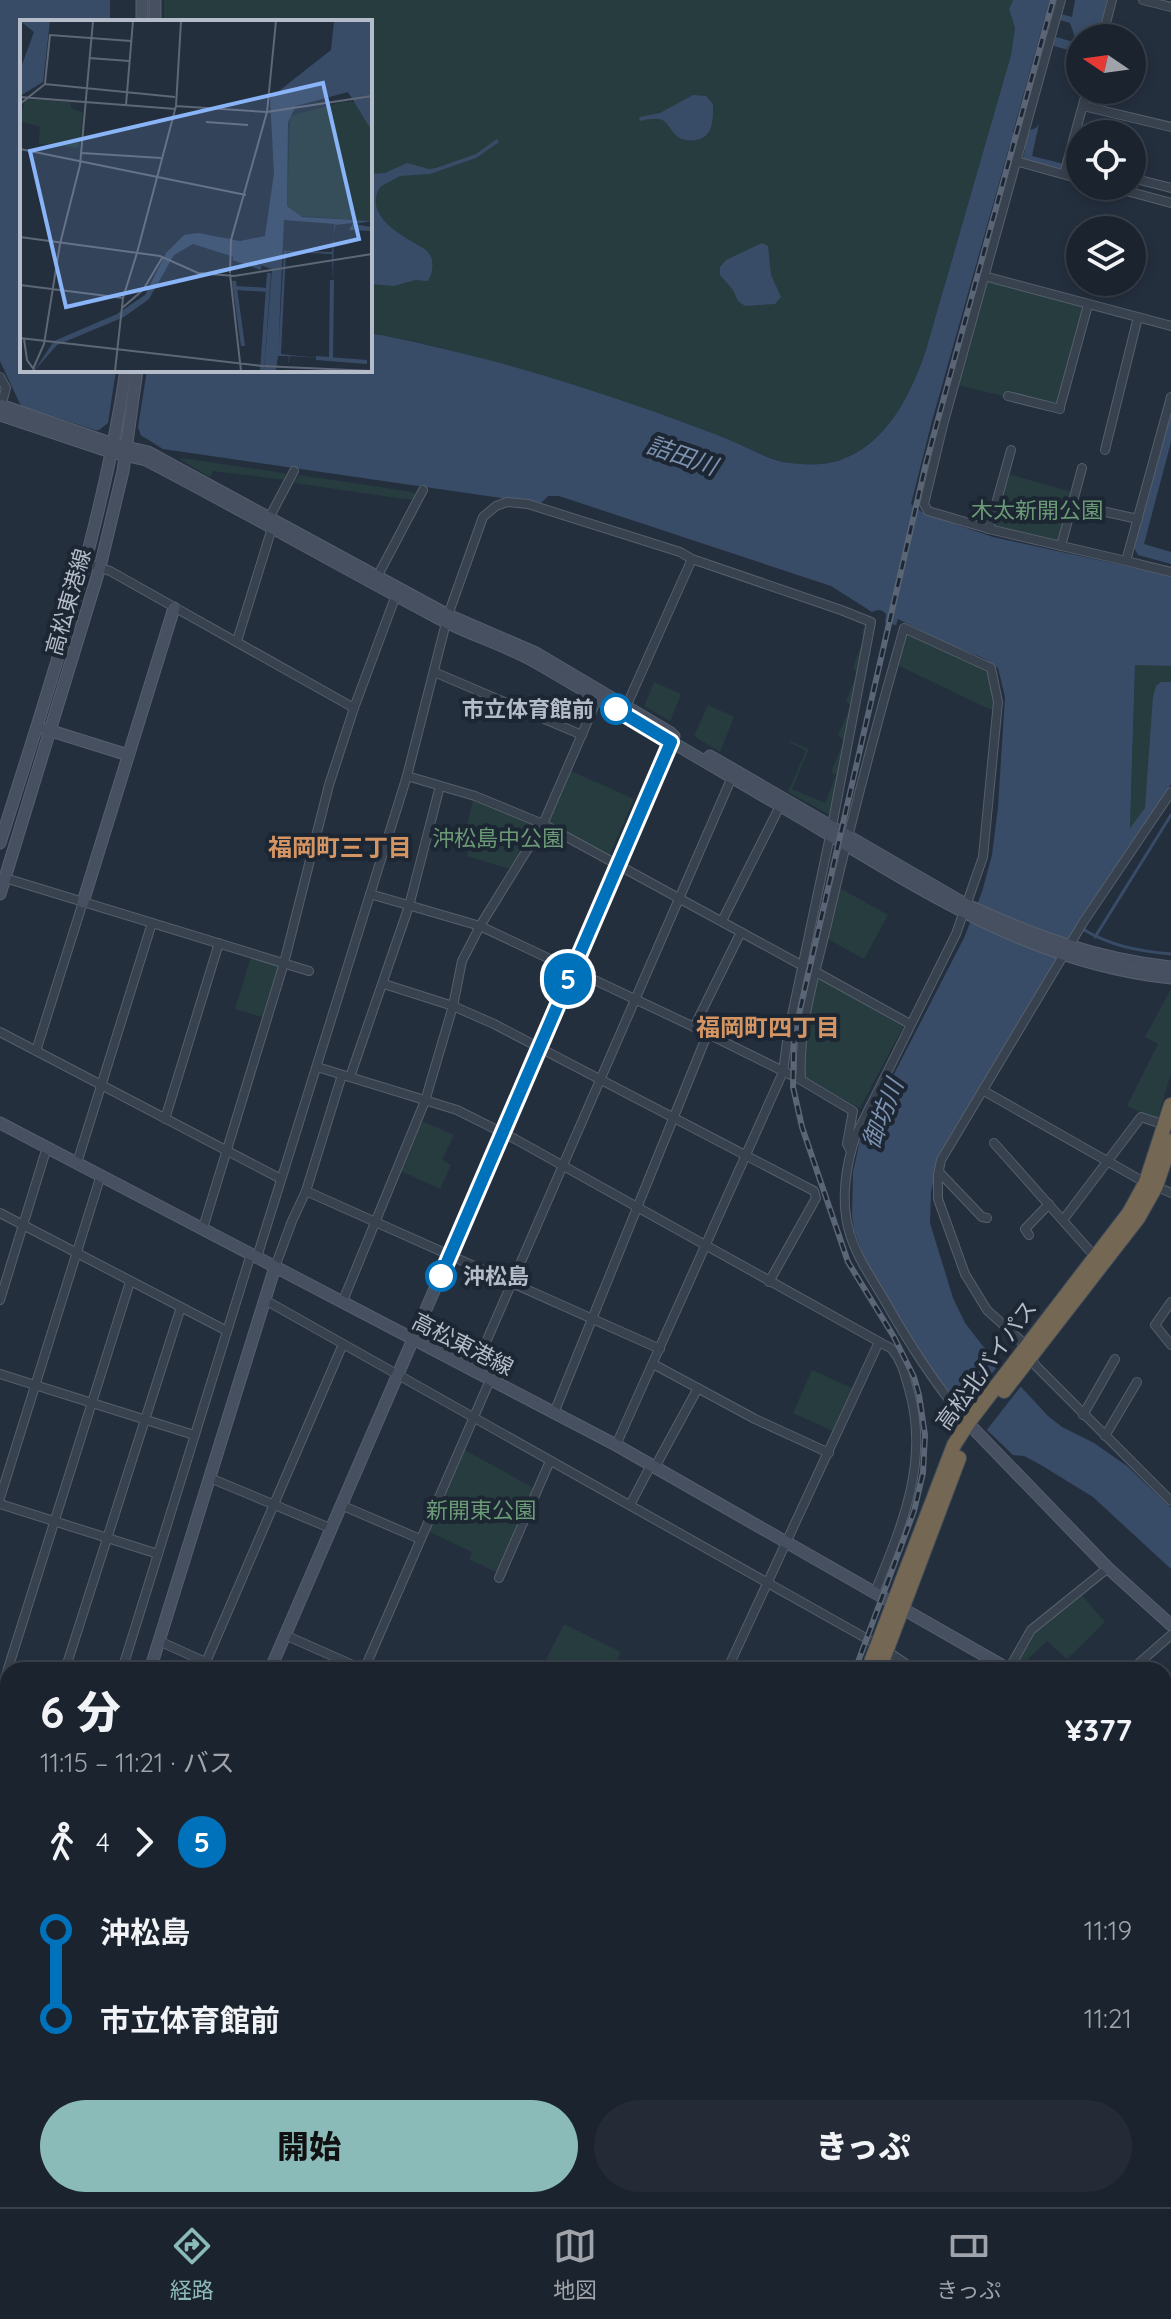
<!DOCTYPE html>
<html lang="ja">
<meta charset="utf-8">
<style>
body{margin:0;font-family:Quicksand,"Noto Sans JP",sans-serif;background:#242b36;color:#f1f3f6;height:100vh;display:flex;flex-direction:column;font-size:30px;white-space:nowrap}
*{box-sizing:border-box;margin:0}
p{font-size:26px;color:#a0a4aa}
.icon{flex:none;width:44px;height:44px;fill:none;stroke:currentColor;stroke-width:2;stroke-linecap:round;stroke-linejoin:round}
.map{position:relative;flex:1;overflow:hidden}
.panel{position:absolute;left:0px;top:1662px;width:1172px;height:546px;display:flex;flex-direction:column;background:#1b232e;border-radius:24px 24px 0 0;box-shadow:0 4px 12px #0003,0 0 0 2px #39404a}
.panel>*{flex:none}
.badge{padding:0 16px;border-radius:26px;font-size:28px;line-height:52px}
.needle{width:52px;rotate:283deg}
.tools{position:absolute;left:1066px;top:24px;display:grid;gap:16px}
.tools a{display:grid;place-items:center;width:80px;height:80px;border-radius:50%;background:#1b232e;box-shadow:0 4px 12px #0003,0 0 0 2px #39404a;font-size:40px}
.map>.badge{position:absolute;translate:-50% -50%;box-shadow:0 0 0 4px #fff}
.legs{display:flex;align-items:center;gap:12px;height:88px;padding:0 40px;font-size:26px}
.legs p{margin-inline-start:auto}
.summary{display:flex;align-items:center;justify-content:space-between;height:136px;padding:0 40px}
h1{font-size:44px;font-weight:800;line-height:60px}
.action{display:flex;gap:16px;margin-top:auto;padding:16px 40px}
.action a{flex:1;height:92px;border-radius:48px;background:#8bbbb9;color:#111;font-size:32px;font-weight:800;line-height:92px;text-align:center}
.action a+a{background:#242b36;color:#f1f3f6}
ul{padding:0 40px;list-style:none}
li{display:flex;align-items:center;gap:28px;height:88px;font-size:30px}
li i{display:grid;place-items:center;width:12px;height:100%;margin:0 10px;background:currentColor}
li i::after{content:'';width:20px;height:20px;margin:-10px;border:6px solid;border-radius:50%;background:#1b232e}
li p{margin-inline-start:auto}
li:first-child i{background:linear-gradient(#0000 50%,currentColor 0)}
li:last-child i{background:linear-gradient(currentColor 50%,#0000 0)}
.tabs{display:flex;justify-content:space-around;align-items:center;height:112px;border-top:2px solid #39404a;background:#1b232e;font-size:22px;color:#a0a4aa}
.tabs a{display:grid;justify-items:center;gap:4px}
.tabs .selected{color:#8bbbb9}
.map>svg:first-child{display:block}
.green{fill:#263c3f}
.water{fill:#394c67}
.pier{fill:#242f3e}
.lines{fill:none;stroke-linecap:round;stroke-linejoin:round}
.stream{stroke:#394c67;stroke-width:3}
.street-casing{stroke:#565f6c;stroke-width:10}
.secondary-casing{stroke:#565f6c;stroke-width:13}
.highway-casing{stroke:#434c59;stroke-width:16}
.street{stroke:#38414e;stroke-width:8}
.secondary{stroke:#465061;stroke-width:11}
.highway{stroke:#746855;stroke-width:14}
.rail-casing{stroke:#5a6575;stroke-width:6}
.rail{stroke:#1d2633;stroke-width:3;stroke-dasharray:9;stroke-linecap:butt}
.line-1-casing{stroke:#fff;stroke-width:18}
.line-1{stroke:#0072bc;stroke-width:12}
.stop-1-dot{fill:#fff;stroke:#0072bc;stroke-width:4}
.labels{text-anchor:middle;stroke-width:8;stroke-linejoin:round;paint-order:stroke}
.park-label{font-size:22px;fill:#6b9a76;stroke:#1d2633}
.street-label{font-size:22px;fill:#b4bcc9;stroke:#1d2633}
.stop-label{font-size:22px;font-weight:bold;fill:#b4bcc9;stroke:#1d2633;text-anchor:end}
.water-label{font-size:24px;font-style:italic;fill:#7c92b1;stroke:#1d2633}
.neighbourhood-label{font-size:24px;font-weight:bold;fill:#d59563;stroke:#1d2633}
.inset-river{fill:none;stroke:#394c67;stroke-width:4}
.inset-road{fill:none;stroke:#5e6776;stroke-width:2}
.view{fill:#8ab4f8;fill-opacity:0.15;stroke:#8ab4f8;stroke-width:4}
.inset-edge{fill:none;stroke:#b4bcc9;stroke-width:4}
</style>
<div class="map">
<svg width="1171" height="2207" viewBox="0 0 1171 2207">
<rect width="100%" height="100%" fill="#242f3e"/>
<g class="green">
<path d="M164 0H1013L1009 9 1015 28 1011 55 926 350C911 395 886 444 838 461 821 466 795 466 778 460 754 453 733 441 710 432 647 409 583 389 518 370 470 355 420 340 370 334V22H164Z"/>
<polygon points="992,281 1085,306 1058,406 1004,392 1003,396 957,385 985,285"/>
<polygon points="182,458 284,473 287,476 286,480 213,471 210,477 181,460"/>
<polygon points="1008,474 1072,492 1058,544 994,528"/>
<polygon points="299,475 413,492 417,497 416,499 404,499 294,483"/>
<polygon points="865,625 868,627 831,812 828,814 788,792 806,751 789,742 790,741 809,749 792,789 825,803 836,775 831,772 844,741 838,735 851,705 846,702 857,673 853,667 864,638 862,633"/>
<polygon points="908,634 990,673 995,709 989,709 897,665 904,636"/>
<polygon points="1135,664 1171,666 1171,682 1161,682 1145,808 1130,830"/>
<polygon points="654,682 681,694 670,721 644,706"/>
<polygon points="708,705 734,717 720,752 694,736"/>
<polygon points="571,771 634,799 609,856 551,825 549,819"/>
<polygon points="473,800 538,825 510,869 467,856 471,840 464,837"/>
<polygon points="838,887 888,915 864,959 826,938"/>
<polygon points="251,957 277,965 280,969 265,1018 235,1009"/>
<polygon points="817,978 904,1025 860,1108 804,1077 807,1024"/>
<polygon points="1171,989 1171,1073 1157,1120 1127,1106 1158,1044 1145,1037"/>
<polygon points="419,1120 454,1135 442,1160 451,1165 440,1189 399,1170"/>
<polygon points="812,1370 854,1389 835,1432 793,1413"/>
<polygon points="463,1449 535,1489 499,1571 496,1572 469,1559 472,1552 428,1531"/>
<polygon points="1080,1593 1105,1622 1067,1659 1047,1641 1023,1664 1016,1660 1033,1631"/>
<polygon points="566,1625 619,1651 620,1654 613,1670 541,1670 563,1626"/>
<polygon points="8,1692 8,1803 0,1800 0,1708 5,1693"/>
<polygon points="0,1830 8,1832 8,2025 0,2050"/>
<polygon points="934,2200 1026,2200 1023,2207 931,2207"/>
</g>
<g class="water">
<path d="M0 0H110V22H22V370H370V334L381 335C473 353 564 380 652 411 679 421 706 430 732 441 748 448 766 458 783 462 800 465 821 466 838 461 886 445 911 395 926 350L1011 55 1015 28 1009 9 1013 0H1050L1047 10 1054 12 1053 18 1045 17 1013 132 1028 136 1030 130 1036 128 1039 124 1032 156 1080 168V177L1022 161 1025 150 1024 147 1010 144 932 421 911 504 925 514 993 537 1171 576V666L1135 665 1130 828 1145 808 1153 697 1156 686 1161 682H1171V784L1082 919 938 1161 931 1192 930 1223 953 1298 965 1323 982 1345 1048 1416 1062 1427 1094 1443 1127 1466 1171 1508V1569L1093 1497 1041 1465 1024 1456 1013 1455 957 1401 924 1360 865 1259 854 1230 852 1216 853 1172 860 1140 964 938 982 892 992 855 998 807 1005 697 998 668 983 658 944 642 898 619 896 625 885 623 886 614C882 609 878 609 872 612L831 586 559 496H548L541 503 516 498 508 499 163 449 142 436 95 430 21 406 0 361Z"/>
<polygon points="1075,0 1107,0 1097,38 1080,38 1079,67 1069,65 1075,52 1054,46 1054,43 1056,37 1077,43 1070,23 1060,20 1061,14 1072,17"/>
<path d="M693 95 706 96 713 104C713 119 714 137 696 140 689 141 683 141 677 136 670 131 669 121 659 119 653 118 645 120 640 121L639 119 640 117 660 113Z"/>
<path d="M497 139 499 142 476 158 430 174 400 176 380 187C365 211 392 230 411 241 417 245 428 249 431 257 434 264 432 275 428 281L415 280 394 286 370 284V174L385 173 407 163 429 169 436 168 476 154Z"/>
<polygon points="762,243 768,246 771,275 781,297 775,304 745,306 738,301 733,290 720,275 720,267 726,260"/>
<polygon points="1171,411 1171,442 1144,544 1171,552 1171,564 1138,555 1134,548"/>
</g>
<g class="pier">
<polygon points="116,370 147,370 138,427 143,441 95,433 108,423"/>
<polygon points="1000,1363 1022,1385 986,1431 964,1409"/>
</g>
<g class="lines">
<g class="stream">
<path d="M1081 928C1110 946 1138 951 1171 954"/>
<polyline points="1095,937 1171,815"/>
</g>
<g class="street-casing">
<g id="street">
<polyline points="1061,0 943,425 924,504 928,511 989,529 1126,561"/>
<polyline points="1143,0 1171,7"/>
<polyline points="1102,38 1112,0"/>
<polyline points="1083,106 1171,127"/>
<polyline points="1016,161 1080,179"/>
<polyline points="1064,174 1087,90"/>
<polyline points="1132,178 1171,188"/>
<polyline points="1108,186 1171,203"/>
<polyline points="984,276 1171,326"/>
<polyline points="0,377 6,388 0,410"/>
<polyline points="1008,396 1060,409"/>
<polyline points="1171,397 1126,561 1171,572"/>
<polyline points="1060,407 1088,305"/>
<polyline points="1105,450 1138,317"/>
<polyline points="1088,508 1138,519"/>
<polyline points="268,520 294,471"/>
<polyline points="989,529 1011,450"/>
<polyline points="1061,546 1082,468"/>
<polyline points="85,563 110,571 354,708"/>
<polyline points="376,579 423,490"/>
<polyline points="237,641 272,528"/>
<polyline points="434,672 582,735"/>
<polyline points="625,709 692,559"/>
<polyline points="407,776 475,796 543,824 803,966"/>
<polyline points="1171,792 1084,921 941,1160 938,1175 938,1199 965,1274 987,1310 1020,1340 1036,1366 1171,1501"/>
<polyline points="5,878 309,971"/>
<polyline points="370,894 480,926 694,1027 801,1080 853,1111 847,1144 851,1151"/>
<polyline points="722,921 780,806"/>
<polyline points="816,972 910,1024"/>
<polyline points="384,984 453,1006 494,1024 814,1191 816,1198 769,1282"/>
<polyline points="694,1027 741,932"/>
<polyline points="0,1032 281,1179"/>
<polyline points="36,1051 83,902"/>
<path d="M317 1067 457 1110 515 1139 892 1349C902 1361 905 1375 909 1389 930 1462 902 1525 875 1592"/>
<polyline points="350,1077 409,906 440,786"/>
<path d="M801 1080C798 1027 815 975 827 924 850 825 876 726 904 628L991 668 998 702 983 857 956 934 856 1135C846 1164 841 1198 848 1227 854 1252 868 1273 881 1294 907 1340 933 1382 968 1423"/>
<polyline points="984,1091 1137,1178 1171,1193"/>
<polyline points="165,1119 219,943"/>
<polyline points="994,1143 1089,1250"/>
<polyline points="77,1163 152,923"/>
<polyline points="939,1172 982,1217 987,1218"/>
<polyline points="306,1191 660,1349"/>
<polyline points="0,1213 227,1331"/>
<polyline points="1063,1220 1141,1117 1165,1125"/>
<polyline points="203,1228 284,963 329,785 354,708 396,595"/>
<polyline points="1029,1235 1025,1229 1049,1204"/>
<polyline points="257,1257 407,776 448,615 483,517 496,506 507,502 528,504 680,552 692,559 841,610 871,622 832,826"/>
<polyline points="275,1267 292,1221 306,1191 342,1075"/>
<polyline points="0,1300 47,1147"/>
<polyline points="265,1300 878,1645"/>
<polyline points="1171,1302 1155,1325 1171,1345"/>
<polyline points="342,1303 425,1101 453,1006 462,961 480,926 543,824 599,695"/>
<polyline points="653,1364 755,1419 829,1453"/>
<polyline points="473,1372 732,777"/>
<polyline points="0,1374 194,1435"/>
<polyline points="554,1413 707,1035"/>
<polyline points="1083,1415 1115,1359"/>
<polyline points="1105,1436 1137,1382"/>
<polyline points="616,1445 783,1072 788,1034 830,836"/>
<polyline points="655,1467 698,1388"/>
<polyline points="210,1478 330,1528"/>
<polyline points="0,1498 101,1175"/>
<polyline points="0,1504 158,1554"/>
<polyline points="341,1505 420,1539"/>
<polyline points="630,1505 651,1465"/>
<polyline points="499,1578 550,1461"/>
<polyline points="285,1635 364,1670"/>
<polyline points="159,1641 223,1670"/>
<polyline points="887,1651 915,1670"/>
<polyline points="206,1662 343,1344"/>
<polyline points="1009,1669 1031,1630 1108,1568"/>
<polyline points="65,1670 181,1307"/>
<polyline points="122,1670 251,1254"/>
<polyline points="364,1670 490,1380"/>
<polyline points="727,1670 879,1342"/>
<polyline points="1131,1670 1171,1635"/>
<polyline points="0,1694 130,1282"/>
<polyline points="1164,1834 1171,1837"/>
<polyline points="1164,1938 1171,1941"/>
<polyline points="1164,2055 1171,2044"/>
<polyline points="0,2060 8,2035"/>
<polyline points="1164,2068 1171,2073"/>
<polyline points="1164,2160 1171,2148"/>
<polyline points="1164,2191 1171,2195"/>
<polyline points="486,2200 495,2207"/>
<polyline points="170,2207 174,2200"/>
<polyline points="562,2207 565,2200"/>
<polyline points="617,2207 622,2200"/>
<polyline points="1136,2207 1140,2200"/>
</g>
</g>
<g class="secondary-casing">
<g id="secondary">
<polyline points="142,0 142,22"/>
<polyline points="155,22 155,0"/>
<polyline points="0,405 113,444 148,452 448,615 536,653 671,733"/>
<path d="M0 415 111 452 146 460C244 511 340 566 438 618 470 635 506 645 537 663 628 716 718 769 808 822 923 891 1034 964 1171 978"/>
<polyline points="45,729 128,755"/>
<path d="M710 756 967 905C1034 936 1097 959 1171 967"/>
<path d="M0 843C49 688 102 531 126 370"/>
<polyline points="0,894 100,567 123,471 137,370"/>
<polyline points="83,902 174,608"/>
<polyline points="0,1123 616,1445 1010,1670"/>
<polyline points="968,1423 1108,1568 1171,1625"/>
<polyline points="150,1670 275,1267"/>
<polyline points="270,1670 674,736"/>
<polyline points="1164,1757 1171,1761"/>
<polyline points="0,1811 8,1814"/>
<polyline points="0,1820 8,1822"/>
<polyline points="1164,1881 1171,1863"/>
<polyline points="0,2157 8,2142"/>
<polyline points="845,2200 863,2207"/>
<polyline points="1034,2207 1036,2200"/>
</g>
</g>
<g class="highway-casing">
<g id="highway">
<polyline points="1004,1391 1138,1218 1156,1186 1171,1141"/>
<polyline points="868,1670 954,1445 968,1423 1129,1213 1146,1182 1171,1105"/>
<polyline points="879,1670 959,1458"/>
<polyline points="677,2207 680,2200"/>
</g>
</g>
<use href="#street" class="street"/>
<use href="#secondary" class="secondary"/>
<use href="#highway" class="highway"/>
<g class="rail-casing">
<g id="rail">
<polyline points="855,1670 914,1511 923,1473 925,1435 919,1395 914,1377 894,1337 848,1262 802,1127 793,1087 794,1036 926,463 1053,0"/>
<polyline points="481,2207 484,2200"/>
</g>
</g>
<use href="#rail" class="rail"/>
</g>
<g class="lines">
<g class="line-1-casing">
<polyline id="line-1" points="441,1276 671,742 616,709"/>
</g>
<use href="#line-1" class="line-1"/>
</g>
<g class="stop-1-dot">
<circle cx="616" cy="709" r="14"/>
<circle cx="441" cy="1276" r="14"/>
</g>
<g class="labels">
<g class="park-label">
<text x="1037" y="518">木太新開公園</text>
<text x="498" y="846">沖松島中公園</text>
<text x="481" y="1518">新開東公園</text>
</g>
<g class="street-label">
<text transform="translate(68 602) rotate(-74)" y="8">高松東港線</text>
<text transform="translate(463 1344) rotate(27)" y="8">高松東港線</text>
<text transform="translate(986 1365) rotate(-54)" y="8">高松北バイパス</text>
</g>
<g class="stop-label">
<text x="594" y="717">市立体育館前</text>
<text x="463" y="1284" text-anchor="start">沖松島</text>
</g>
<g class="water-label">
<text transform="translate(682 456) rotate(19)" y="8">詰田川</text>
<text transform="translate(883 1114) rotate(-69)" y="8">御坊川</text>
</g>
<g class="neighbourhood-label">
<text x="340" y="856">福岡町三丁目</text>
<text x="768" y="1036">福岡町四丁目</text>
</g>
</g>
<g transform="translate(20 20)">
<rect width="352" height="352" fill="#242f3e"/>
<path d="M5 79 51 82V88L63 93 59 128 19 124 20 107 0 101ZM322 82H334L352 108V201L280 196 267 186 270 96Z" fill="#263c3f"/>
<path d="M0 1H30L23 62 0 76V50L14 12ZM314 1H352V111L328 72 276 86 268 102 267 186 282 197 352 201 334 204 352 207V211L329 210 333 203 314 205 313 262 312 234 266 232 261 334 298 338 270 336 268 345 269 336H258L256 351H244L252 249 173 224 154 235 129 279 104 297 37 325 14 351 34 321 97 294 125 275 146 233 164 215 178 213 220 221 245 216 254 153 250 78 311 30ZM264 200 315 204 312 232 264 231 258 335Z" fill="#394c67" fill-rule="evenodd"/>
<path class="inset-river" d="M213 238 241 248M214 261 223 326M216 268 249 270M296 338 347 342M311 339 312 260M242 351 249 253"/>
<path class="inset-road" d="M69 38 109 41M25 63 30 15 111 21M0 77 156 89M0 84 25 64 155 77M106 85 113 1M156 86 161 1M186 102 228 105M0 129 226 175M62 133 141 138M0 217 140 236 178 253 214 256 352 234M117 233 156 86 247 92 256 1M210 253 211 220 247 92 352 76M210 254 221 351M0 265 103 278M123 270 142 238M102 288 123 270M0 318 242 346 352 351M4 319 7 340 15 351M13 349 24 324 40 224 60 145 73 1M95 351 103 278 117 233"/>
<path class="view" d="M303 63 339 219 46 287 10 131Z"/>
<rect width="352" height="352" class="inset-edge"/>
</g>
</svg>
<div class="tools">
<a><svg class="needle" viewBox="-14 -14 28 28"><path d="M0-13l5 13h-10z" fill="#e53935"/><path d="M0 13l5-13h-10z" fill="#a0a4aa"/></svg></a>
<a><svg class="icon" aria-label="locate" viewBox="0 0 24 24"><circle cx="12" cy="12" r="6"/><path d="M12 2v4M12 18v4M2 12h4M18 12h4"/></svg></a>
<a><svg class="icon" aria-label="layers" viewBox="0 0 24 24"><path d="M12 4l9 5-9 5-9-5zM3 14l9 5 9-5"/></svg></a>
</div>
<b class="badge" style="left:568px;top:979px;background:#0072bc;color:#fff">5</b>
<section class="panel">
<div class="summary"><div><h1>6 分</h1><p>11:15 – 11:21 · バス</p></div><b>¥377</b></div>
<div class="legs"><svg class="icon" aria-label="walk" viewBox="0 0 24 24"><circle cx="13" cy="4" r="2"/><path d="M13 8l-2 6 4 7M11 14l-3 7M7 12l3-4h3l4 4"/></svg>4<svg class="icon" aria-label="forward" viewBox="0 0 24 24"><path d="M9 5l7 7-7 7"/></svg><b class="badge" style="background:#0072bc;color:#fff">5</b></div>
<ul>
<li><i style="color:#0072bc"></i><b>沖松島</b><p>11:19</p></li>
<li><i style="color:#0072bc"></i><b>市立体育館前</b><p>11:21</p></li>
</ul>
<div class="action"><a>開始</a><a>きっぷ</a></div>
</section>
</div>
<nav class="tabs">
<a class="selected"><svg class="icon" aria-label="directions" viewBox="0 0 24 24"><path d="M12 3l9 9-9 9-9-9zM9 14v-3h6M13 9l2 2-2 2"/></svg>経路</a>
<a><svg class="icon" aria-label="map" viewBox="0 0 24 24"><path d="M3 6l6-2 6 2 6-2v14l-6 2-6-2-6 2zM9 4v14M15 6v14"/></svg>地図</a>
<a><svg class="icon" aria-label="tickets" viewBox="0 0 24 24"><path d="M3 7h18v10H3zM15 7v10"/></svg>きっぷ</a>
</nav>
